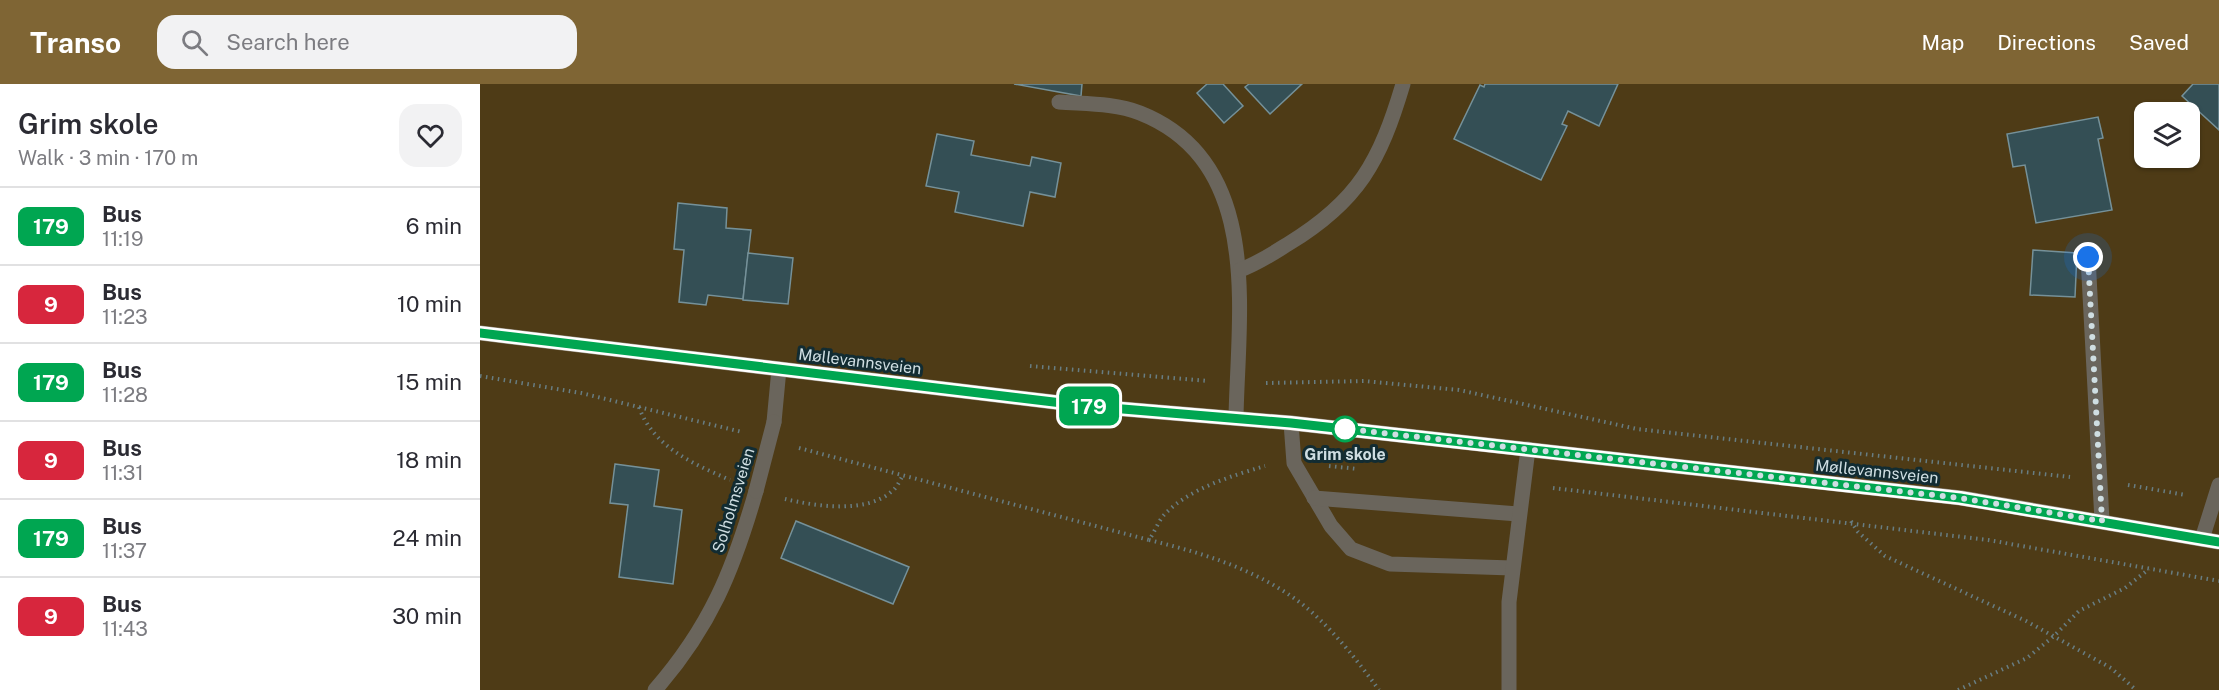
<!DOCTYPE html>
<meta charset="utf-8">
<style>
body{margin:0;font-family:"Public Sans",sans-serif;background:#f2f2f3;color:#2b2b33;height:100vh;display:flex;flex-direction:column;font-size:22px;white-space:nowrap}
*{box-sizing:border-box;margin:0}
p{font-size:20px;color:#7c7c81}
.icon{flex:none;width:33px;height:33px;fill:none;stroke:currentColor;stroke-width:2;stroke-linecap:round;stroke-linejoin:round}
.map{position:relative;flex:1;overflow:hidden}
.details{display:flex;flex-direction:column;background:#fff;width:480px}
.details>*{flex:none}
.badge{padding:0 12px;border-radius:9px;font-size:21px;line-height:39px}
.controls{position:absolute;left:1654px;top:18px;display:grid;gap:12px}
.controls a{display:grid;place-items:center;width:66px;height:66px;border-radius:12px;background:#fff;box-shadow:0 2px 4px #0004;font-size:30px}
.you{position:absolute;width:30px;height:30px;margin:-15px;border:4px solid #fff;border-radius:50%;background:#1a73e8;box-shadow:0 0 0 9px #1a73e833}
.map>.badge{position:absolute;translate:-50% -50%;box-shadow:0 0 0 3px #fff}
.round{display:grid;place-items:center;flex:none;width:63px;height:63px;border-radius:18px;background:#f2f2f3}
.headline{display:flex;align-items:center;justify-content:space-between;height:102px;padding:0 18px}
h1{font-size:28px;font-weight:600;line-height:45px}
ul{padding:0;list-style:none}
li{display:flex;align-items:center;gap:18px;height:78px;padding:0 18px;border-top:2px solid #e1e1e2}
li div{flex:1}
li b{display:block;font-size:22px}
li em{font-style:normal}
li .badge{min-width:66px;font-weight:700;text-align:center}
header{display:flex;align-items:center;gap:36px;box-sizing:border-box;height:84px;padding:0 30px;background:#7f6534;color:#fff}
header strong{font-size:28px}
nav{display:flex;gap:33px;margin-inline-start:auto;font-size:21px}
.search{width:420px;height:54px;background:#f2f2f3;display:flex;align-items:center;gap:15px;box-sizing:border-box;padding:0 21px;border-radius:18px;color:#7c7c81;font-size:22px}
main{display:flex;flex:1;min-height:0}
.map>svg:first-child{display:block}
.green{fill:#4e3b16;fill-rule:evenodd}
.building{fill:#344f55;stroke:#759199;stroke-width:1.5}
.lines{fill:none;stroke-linecap:round;stroke-linejoin:round}
.path{stroke:#687d82;stroke-width:4;stroke-dasharray:1.5 4.5;stroke-linecap:butt}
.lane{stroke:#6a655c;stroke-width:15}
.street{stroke:#6a655c;stroke-width:15}
.secondary{stroke:#908779;stroke-width:15}
.street-bridge{stroke:#6a655c;stroke-width:15}
.line-casing{stroke:#fff;stroke-width:14}
.line{stroke:#00a651;stroke-width:9}
.walk{stroke:#cfdee2;stroke-width:6;stroke-dasharray:0 10.8}
.stop-dot{fill:#fff;stroke:#00a651;stroke-width:3}
.labels{text-anchor:middle;stroke-width:6;stroke-linejoin:round;paint-order:stroke}
.street-label{font-size:16px;fill:#cfdee2;stroke:#122c32}
.stop-label{font-size:16px;font-weight:bold;fill:#cfdee2;stroke:#122c32}
</style>
<header>
<strong>Transo</strong>
<div class="search"><svg class="icon" aria-label="search" viewBox="0 0 24 24"><circle cx="10" cy="10" r="6"/><path d="M15 15l6 6"/></svg>Search here</div>
<nav><a>Map</a><a>Directions</a><a>Saved</a></nav>
</header>
<main>
<section class="details">
<div class="headline"><div><h1>Grim skole</h1><p>Walk · 3 min · 170 m</p></div><a class="round"><svg class="icon" aria-label="heart" viewBox="0 0 24 24"><path d="M12 20l-8-8c-3-5 5-10 8-4 3-6 11-1 8 4z"/></svg></a></div>
<ul>
<li><span class="badge" style="background:#00a651;color:#fff">179</span><div><b>Bus</b><p>11:19</p></div><em>6 min</em></li>
<li><span class="badge" style="background:#d7263d;color:#fff">9</span><div><b>Bus</b><p>11:23</p></div><em>10 min</em></li>
<li><span class="badge" style="background:#00a651;color:#fff">179</span><div><b>Bus</b><p>11:28</p></div><em>15 min</em></li>
<li><span class="badge" style="background:#d7263d;color:#fff">9</span><div><b>Bus</b><p>11:31</p></div><em>18 min</em></li>
<li><span class="badge" style="background:#00a651;color:#fff">179</span><div><b>Bus</b><p>11:37</p></div><em>24 min</em></li>
<li><span class="badge" style="background:#d7263d;color:#fff">9</span><div><b>Bus</b><p>11:43</p></div><em>30 min</em></li>
</ul>
</section>
<div class="map">
<svg width="1739" height="606" viewBox="0 0 1739 606">
<rect width="100%" height="100%" fill="#122c32"/>
<path class="green" d="M0 0H1739V606H0ZM1665 28H1710V74H1665Z"/>
<g class="building">
<polygon points="534,0 602,0 601,12"/>
<polygon points="727,0 743,0 763,22 744,39 717,9"/>
<polygon points="769,0 822,0 790,30 765,3"/>
<polygon points="1005,0 1138,0 1119,42 1088,27 1082,40 1087,42 1061,96 974,55 1000,1 1004,3"/>
<polygon points="1713,0 1739,0 1739,46 1702,12"/>
<polygon points="1618,33 1623,54 1618,55 1632,126 1556,139 1545,81 1533,83 1527,50"/>
<polygon points="457,50 494,57 491,71 550,82 552,73 581,79 575,113 550,108 543,142 475,128 479,108 446,102"/>
<polygon points="198,119 247,124 246,144 271,146 263,215 228,211 226,221 199,218 204,166 194,165"/>
<polygon points="1553,166 1597,169 1595,213 1550,211"/>
<polygon points="268,169 313,174 308,220 263,216"/>
<polygon points="135,380 179,386 174,422 202,426 193,500 139,493 148,421 130,419"/>
<polygon points="316,437 429,483 413,520 301,474"/>
</g>
<g class="lines">
<g class="path">
<polyline points="550,282 728,297"/>
<polyline points="0,292 101,309 262,348"/>
<polyline points="786,299 884,297 979,306 1157,345 1590,393"/>
<path d="M159 323C173 363 214 380 250 396"/>
<path d="M319 364 669 456C674 449 678 438 684 431 708 405 751 392 785 382"/>
<polyline points="849,382 878,385"/>
<polyline points="1648,401 1706,411"/>
<polyline points="1073,404 1508,456 1739,497"/>
<path d="M305 415C335 422 385 430 411 408 416 405 419 398 422 393"/>
<polyline points="1371,437 1378,448 1405,472 1546,537 1631,584 1656,606"/>
<path d="M669 456C723 469 778 486 822 520 852 544 877 576 899 606"/>
<polyline points="1478,606 1547,574 1574,552 1599,527 1645,504 1669,485"/>
</g>
<g class="lane">
<path d="M579 18C605 20 635 19 660 29 784 78 758 229 756 333"/>
<polyline points="1608,173 1622,437"/>
<path d="M760 186C777 180 792 170 808 160 879 117 900 77 923 0"/>
<polyline points="811,339 814,379 851,442 871,465 910,480 1032,484"/>
<polyline points="834,414 1038,430"/>
<polyline points="1722,455 1739,401"/>
</g>
<g class="street">
<polyline points="294,338 299,285"/>
<path d="M175 606C230 543 253 487 276 407"/>
<polyline points="1029,606 1029,518 1048,365"/>
</g>
<polyline class="secondary" points="0,249 607,322 811,339 1481,414 1739,458"/>
<polyline class="street-bridge" points="276,407 294,338"/>
</g>
<g class="lines">
<g class="line-casing">
<polyline id="line" points="0,249 607,322 811,339 1480,414 1739,458"/>
</g>
<use href="#line" class="line"/>
<polyline class="walk" points="865,345 858,344 1480,414 1622,437 1608,173"/>
</g>
<circle class="stop-dot" cx="865" cy="345" r="12"/>
<g class="labels">
<g class="street-label">
<text transform="translate(380 277) rotate(7)" y="6">Møllevannsveien</text>
<text transform="translate(1397 387) rotate(6)" y="6">Møllevannsveien</text>
<text transform="translate(253 416) rotate(-73)" y="6">Solholmsveien</text>
</g>
<g class="stop-label">
<text x="865" y="376">Grim skole</text>
</g>
</g>
</svg>
<div class="controls">
<a><svg class="icon" aria-label="layers" viewBox="0 0 24 24"><path d="M12 4l9 5-9 5-9-5zM3 14l9 5 9-5"/></svg></a>
</div>
<div class="you" style="left:1608px;top:173px"></div>
<b class="badge" style="left:609px;top:322px;background:#00a651;color:#fff">179</b>
</div>
</main>
